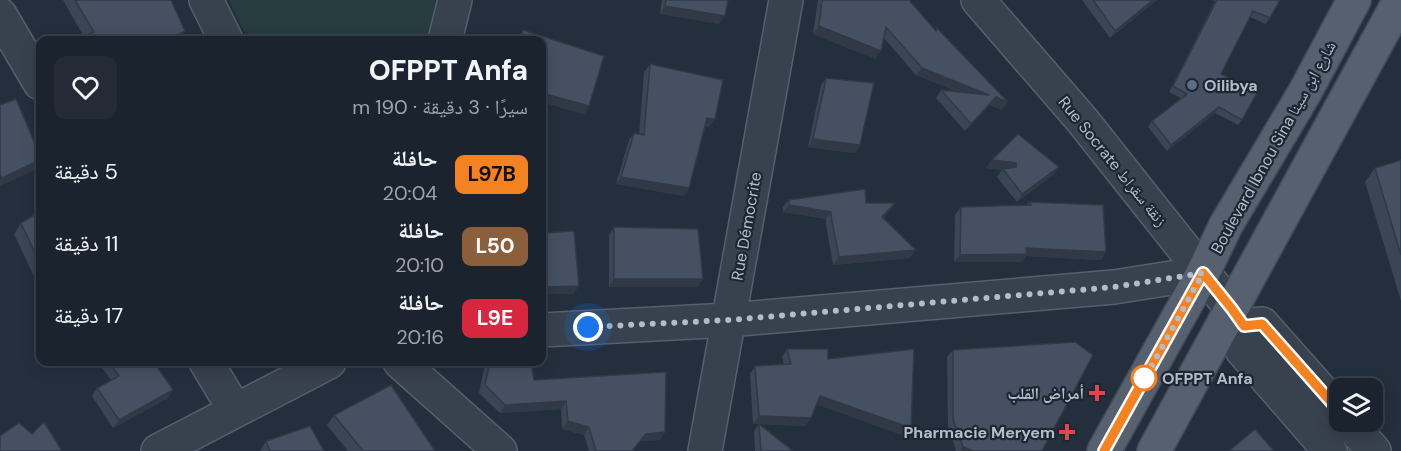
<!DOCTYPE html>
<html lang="ar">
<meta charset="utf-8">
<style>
body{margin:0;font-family:"DM Sans","Noto Naskh Arabic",sans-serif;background:#242b36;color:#f1f3f6;direction:rtl;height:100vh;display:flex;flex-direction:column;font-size:22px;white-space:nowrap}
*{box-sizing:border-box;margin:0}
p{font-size:20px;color:#a0a4aa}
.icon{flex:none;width:33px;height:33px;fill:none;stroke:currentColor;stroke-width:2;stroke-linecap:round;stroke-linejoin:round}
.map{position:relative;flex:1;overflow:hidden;direction:ltr}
.drawer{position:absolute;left:36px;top:36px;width:510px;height:330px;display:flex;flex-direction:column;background:#1b232e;border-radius:12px;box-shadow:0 3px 15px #0003,0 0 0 2px #39404a;direction:rtl}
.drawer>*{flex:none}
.badge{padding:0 12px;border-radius:9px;font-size:21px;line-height:39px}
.buttons{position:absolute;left:1329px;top:378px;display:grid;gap:12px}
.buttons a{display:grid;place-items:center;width:54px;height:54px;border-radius:12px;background:#1b232e;box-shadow:0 3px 15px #0003,0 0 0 2px #39404a;font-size:30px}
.you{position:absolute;width:30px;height:30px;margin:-15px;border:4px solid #fff;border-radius:50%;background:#1a73e8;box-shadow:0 0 0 9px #1a73e833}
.map>.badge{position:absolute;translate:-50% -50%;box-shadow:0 0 0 3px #fff}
.round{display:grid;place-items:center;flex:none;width:63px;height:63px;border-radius:12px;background:#242b36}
.head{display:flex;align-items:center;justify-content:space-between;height:102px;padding:0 18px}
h1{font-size:28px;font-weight:800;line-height:45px}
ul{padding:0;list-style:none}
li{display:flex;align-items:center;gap:18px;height:72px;padding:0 18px}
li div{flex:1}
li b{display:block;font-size:22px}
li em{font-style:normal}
li .badge{min-width:66px;font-weight:700;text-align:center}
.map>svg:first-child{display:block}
.green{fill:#263c3f}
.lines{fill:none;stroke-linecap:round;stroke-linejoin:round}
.minor-casing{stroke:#565f6c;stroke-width:36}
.major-casing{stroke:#414a57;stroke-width:36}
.minor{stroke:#38414e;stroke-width:33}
.major{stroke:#56606e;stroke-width:33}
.wall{fill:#3b4654}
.shaded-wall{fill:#303945}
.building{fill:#455162;stroke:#303945;stroke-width:1.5}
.line-casing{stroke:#fff;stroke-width:14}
.line{stroke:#f58220;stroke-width:9}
.walk{stroke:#b4bcc9;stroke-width:6;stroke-dasharray:0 10.8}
.service-dot{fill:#5c6f8a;stroke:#1d2633;stroke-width:2}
.stop-dot{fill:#fff;stroke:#f58220;stroke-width:3}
.health-dot{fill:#e0444e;stroke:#1d2633;stroke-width:2}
.labels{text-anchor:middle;stroke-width:4.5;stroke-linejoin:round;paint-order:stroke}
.poi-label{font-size:16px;font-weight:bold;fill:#b4bcc9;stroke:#1d2633;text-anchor:end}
.street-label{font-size:16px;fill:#b4bcc9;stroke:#1d2633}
.stop-label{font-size:16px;font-weight:bold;fill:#b4bcc9;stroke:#1d2633;text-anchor:start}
</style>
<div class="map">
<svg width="1401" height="451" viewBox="0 0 1401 451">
<rect width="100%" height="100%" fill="#242f3e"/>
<polygon class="green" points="229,0 436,0 427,40 248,40"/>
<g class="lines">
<g class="minor-casing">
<g id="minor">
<polyline points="206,0 226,40"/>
<polyline points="978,0 1082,120 1232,309 1244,326 1242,350 1330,451"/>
<polyline points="0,15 40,83"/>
<polyline points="445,40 455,0"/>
<polyline points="1244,326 1262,324 1340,412"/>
<polyline points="542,330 729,320 1114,287 1203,273"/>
<polyline points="206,362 235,410"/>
<polyline points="400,362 500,451"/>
<polyline points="1348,422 1374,451"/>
<polyline points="158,451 329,362"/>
<polyline points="705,451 786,0"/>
</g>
</g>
<g class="major-casing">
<g id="major">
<polyline points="1104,451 1203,273 1226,225 1305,92 1354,0"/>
<polyline points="1154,451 1400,0"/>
</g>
</g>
<use href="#minor" class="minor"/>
<use href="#major" class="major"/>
</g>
<g class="wall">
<polygon points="63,0 171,0 84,37"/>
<polygon points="662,0 728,0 719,24 660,14"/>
<polygon points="818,0 909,0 1002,110 990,105 965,131 936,98 941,90 956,91 916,75 884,38 875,59 813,34"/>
<polygon points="1082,0 1157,0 1110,38"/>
<polygon points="1212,0 1280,0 1266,24 1250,17 1221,74 1242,120 1238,125 1215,113 1167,151 1148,127 1152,121 1181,98 1169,92 1215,1"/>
<polygon points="523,30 604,56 589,106 584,114 542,102 542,40 517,40"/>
<polygon points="650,64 715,119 709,127 705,126 689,188 684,196 616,184 629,140 634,133 639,134 644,72"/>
<polygon points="826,78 860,145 855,153 808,147 821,85"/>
<polygon points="992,160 1059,167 1053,175 1017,202 997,177 1002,170 986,168"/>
<polygon points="1401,160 1401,301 1365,182 1375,168"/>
<polygon points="789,200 866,203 895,203 883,218 910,258 833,265 826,224 826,219 783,212 783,207"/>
<polygon points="1029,202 1106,252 1101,260 1026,256 1022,262 954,262 955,215 961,207 1027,205"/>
<polygon points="40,211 40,289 14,234 21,223"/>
<polygon points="614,227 698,287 609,287 609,235"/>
<polygon points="787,349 828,359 905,436 817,404 811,418 805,426 760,424 793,451 755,451 754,431 759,424 753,424 750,374 755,366 784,365 782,357"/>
<polygon points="953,350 1042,451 956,451 948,426 947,357"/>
<polygon points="98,362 154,362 173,390 168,398 113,428 92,396 97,388 111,380"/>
<polygon points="487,362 531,362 534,380 660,440 640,441 633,451 589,451 584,435 562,429 561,409 500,413 479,393 485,364"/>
<polygon points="334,415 435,451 348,451 327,425"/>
<polygon points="266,441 324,451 260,451"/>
</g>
<g class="shaded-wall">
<polygon points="1153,0 1157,0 1110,38 1115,31"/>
<polygon points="665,6 725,16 719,24 660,14"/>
<polygon points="819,26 881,51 875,59 813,34"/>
<polygon points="185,31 178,40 176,36"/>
<polygon points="922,68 989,95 984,103 916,75"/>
<polygon points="542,93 589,106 584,114 542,102"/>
<polygon points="996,97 1008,102 1002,110 990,105 965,131 971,124"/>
<polygon points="1219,107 1215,113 1167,151 1171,145"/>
<polygon points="707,118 715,119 709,127 702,126"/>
<polygon points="813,139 860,145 855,153 808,147"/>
<polygon points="40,160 40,162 35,170 0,186 0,180 2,178"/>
<polygon points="992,160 1016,163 1011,171 986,168"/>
<polygon points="1059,167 1053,175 1017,202 1022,194"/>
<polygon points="621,177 689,188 684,196 616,184"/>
<polygon points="895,203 890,211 876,225 882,217"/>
<polygon points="789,205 831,212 826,219 783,212"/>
<polygon points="1026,248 1106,252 1101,260 1026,256 1022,262 954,262 960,255"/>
<polygon points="916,250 910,258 833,265 839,257"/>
<polygon points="614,279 703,279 698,287 609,287"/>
<polygon points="579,286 573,294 542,294 542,287"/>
<polygon points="173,390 168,398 113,428 119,420"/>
<polygon points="820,396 911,428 905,436 815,404"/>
<polygon points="566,401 561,409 500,413 505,405"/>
<polygon points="759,416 811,418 805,426 753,424"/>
<polygon points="568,421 589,427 584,435 562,429"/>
<polygon points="665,432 660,440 640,441 646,434"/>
<polygon points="963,447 974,451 960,451"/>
</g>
<g class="building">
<polygon points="75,0 171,0 185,31 176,36 178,40 79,40 94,32"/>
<polygon points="666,0 728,0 725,16 665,6"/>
<polygon points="822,0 909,0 936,31 937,28 1008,102 996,97 971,124 941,90 989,95 922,68 886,27 881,51 819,26"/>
<polygon points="1093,0 1153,0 1115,31"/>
<polygon points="1217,0 1280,0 1270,18 1253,11 1221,74 1257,93 1242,120 1219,107 1171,145 1152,121 1187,94 1173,86"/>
<polygon points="523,30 604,56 589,106 542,93 542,40 520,40"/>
<polygon points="650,64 723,80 715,119 707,118 689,188 621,177 634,133 644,135"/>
<polygon points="826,78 874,83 860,145 813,139"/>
<polygon points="16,99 40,155 40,160 2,178 0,175 0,105"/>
<polygon points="1018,134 1059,167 1022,194 1003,169 1016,167 1016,163 992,160"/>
<polygon points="1401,160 1401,255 1375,168"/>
<polygon points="865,189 866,203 895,203 882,217 916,250 839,257 831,216 831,212 789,205 789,200"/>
<polygon points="1029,202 1103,205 1106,252 1026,248 1027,254 960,255 961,207 1031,205"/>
<polygon points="40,211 40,264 21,223"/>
<polygon points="614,227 698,229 703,279 614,279"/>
<polygon points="574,231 579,286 542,287 542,233"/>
<polygon points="1075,342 1093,355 1042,451 974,451 963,447 953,419 953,350"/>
<polygon points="787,349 828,349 828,359 914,349 911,428 820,396 811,418 759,416 755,366 791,364"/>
<polygon points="109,362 154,362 173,390 119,420 97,388 119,376"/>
<polygon points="490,362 531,362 534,380 666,372 665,432 646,434 632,451 596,451 589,427 568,421 566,401 505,405 485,385"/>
<polygon points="391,385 435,451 363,451 334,415"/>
<polygon points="44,422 62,451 0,451 0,436 19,423 32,434"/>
<polygon points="759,424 793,451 761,451"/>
<polygon points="310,426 324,451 270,451 266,441"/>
<polygon points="1255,429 1274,451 1229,451"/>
</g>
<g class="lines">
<g class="line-casing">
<polyline id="line" points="1104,451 1203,273 1232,309 1244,326 1262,324 1340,412"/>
</g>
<use href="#line" class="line"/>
<polyline class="walk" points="588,327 729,320 1114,287 1203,273 1139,389 1144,378"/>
</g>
<circle class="service-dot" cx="1192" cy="85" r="6"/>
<circle class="stop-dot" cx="1144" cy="378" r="12"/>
<g class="health-dot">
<path d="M1094 384h6v6h6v6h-6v6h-6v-6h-6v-6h6z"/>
<path d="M1064 423h6v6h6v6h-6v6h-6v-6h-6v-6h6z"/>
</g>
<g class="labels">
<g class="poi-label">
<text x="1204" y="91" text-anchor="start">Oilibya</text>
<text x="1084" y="399">أمراض القلب</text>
<text x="1055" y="438">Pharmacie Meryem</text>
</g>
<g class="street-label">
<text transform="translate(1273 147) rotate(-61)" y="6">Boulevard Ibnou Sina شارع ابن سينا</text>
<text transform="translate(1113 161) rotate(51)" y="6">Rue Socrate زنقة سقراط</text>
<text transform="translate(746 226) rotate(-80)" y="6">Rue Démocrite</text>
</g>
<g class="stop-label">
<text x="1162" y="384">OFPPT Anfa</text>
</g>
</g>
</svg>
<div class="buttons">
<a><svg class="icon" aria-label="layers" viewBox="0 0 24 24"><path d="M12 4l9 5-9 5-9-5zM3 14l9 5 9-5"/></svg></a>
</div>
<div class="you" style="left:588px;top:327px"></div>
<section class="drawer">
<div class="head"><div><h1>OFPPT Anfa</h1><p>سيرًا · 3 دقيقة · 190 m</p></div><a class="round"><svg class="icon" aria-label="heart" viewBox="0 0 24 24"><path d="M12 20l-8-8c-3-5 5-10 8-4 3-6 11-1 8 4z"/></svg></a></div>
<ul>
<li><span class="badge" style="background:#f58220;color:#111">L97B</span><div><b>حافلة</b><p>20:04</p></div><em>5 دقيقة</em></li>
<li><span class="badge" style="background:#8b5e3c;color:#fff">L50</span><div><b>حافلة</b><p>20:10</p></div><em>11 دقيقة</em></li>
<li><span class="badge" style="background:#d7263d;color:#fff">L9E</span><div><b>حافلة</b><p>20:16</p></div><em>17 دقيقة</em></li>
</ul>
</section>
</div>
